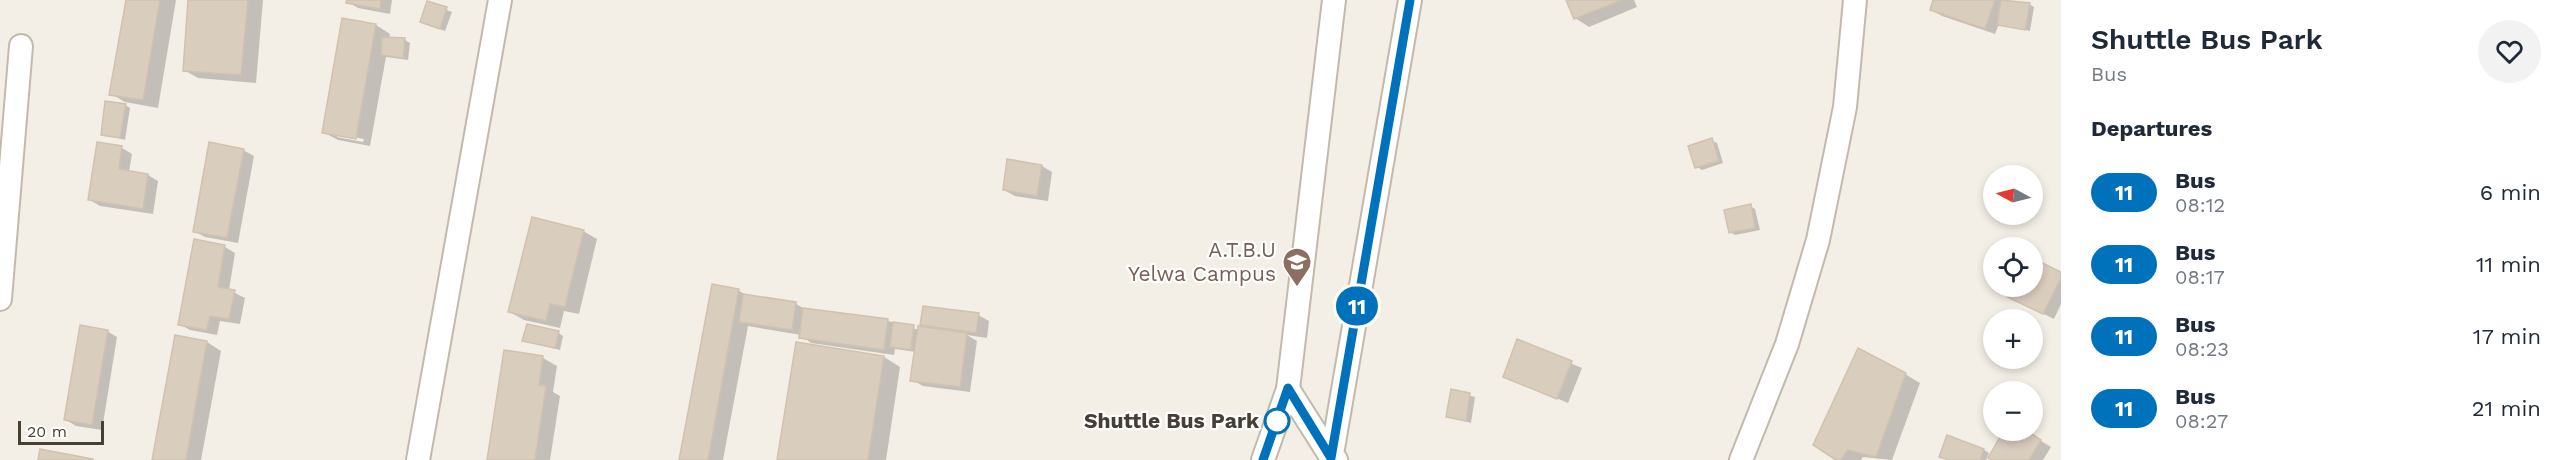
<!DOCTYPE html>
<meta charset="utf-8">
<style>
body{margin:0;font-family:"Work Sans",sans-serif;background:#f2f2f3;color:#1f2937;height:100vh;display:flex;flex-direction:column;font-size:22px;white-space:nowrap}
*{box-sizing:border-box;margin:0}
p{font-size:20px;color:#747a83}
.icon{flex:none;width:33px;height:33px;fill:none;stroke:currentColor;stroke-width:2;stroke-linecap:round;stroke-linejoin:round}
.map{position:relative;flex:1;overflow:hidden}
.side{display:flex;flex-direction:column;background:#fff;width:510px}
.side>*{flex:none}
.badge{padding:0 12px;border-radius:20px;font-size:21px;line-height:39px}
.needle{width:39px;rotate:277deg}
.controls{position:absolute;left:1983px;top:165px;display:grid;gap:12px}
.controls a{display:grid;place-items:center;width:60px;height:60px;border-radius:50%;background:#fff;box-shadow:0 3px 9px #0003;font-size:30px}
.scale{position:absolute;left:18px;bottom:15px;width:86px;box-sizing:border-box;padding-left:6px;border:3px solid #473f35;border-top:0;font-size:16px;line-height:21px;white-space:nowrap;color:#473f35;-webkit-text-stroke:4px #fff;paint-order:stroke}
.map>.badge{position:absolute;translate:-50% -50%;box-shadow:0 0 0 3px #fff}
h2{padding:0 30px;font-size:22px;line-height:54px}
.round{display:grid;place-items:center;flex:none;width:63px;height:63px;border-radius:32px;background:#f2f2f3}
.summary{display:flex;align-items:center;justify-content:space-between;height:102px;padding:0 30px}
h1{font-size:28px;font-weight:600;line-height:45px}
ul{padding:0;list-style:none}
li{display:flex;align-items:center;gap:18px;height:72px;padding:0 30px}
li div{flex:1}
li b{display:block;font-size:22px}
li em{font-style:normal}
li .badge{min-width:66px;font-weight:700;text-align:center}
main{display:flex;flex:1;min-height:0}
.map>svg:first-child{display:block}
.shadow{fill:#0003;fill-rule:evenodd}
.building{fill:#d9cdbe;stroke:#d1c2ae;stroke-width:1.5}
.lines{fill:none;stroke-linecap:round;stroke-linejoin:round}
.street-casing{stroke:#c3b9ab;stroke-width:26}
.street{stroke:#fff;stroke-width:22}
.line-casing{stroke:#fff;stroke-width:14}
.line{stroke:#0072bc;stroke-width:9}
.stop-dot{fill:#fff;stroke:#0072bc;stroke-width:3}
.labels{text-anchor:middle;stroke-width:4.5;stroke-linejoin:round;paint-order:stroke}
.education-label{font-size:21px;fill:#785e54;stroke:#fff;text-anchor:end}
.stop-label{font-size:21px;font-weight:bold;fill:#473f35;stroke:#fff;text-anchor:end}
</style>
<main>
<div class="map">
<svg width="2061" height="460" viewBox="0 0 2061 460">
<rect width="100%" height="100%" fill="#f4efe6"/>
<g class="shadow">
<polygon points="127,0 176,0 158,108 125,102 111,94"/>
<polygon points="190,0 263,0 256,83 198,78 184,70"/>
<polygon points="348,0 392,0 390,14 358,8 348,2"/>
<polygon points="1568,0 1634,0 1637,7 1589,27 1575,18"/>
<polygon points="1935,0 2007,0 2029,4 2034,7 2030,31 1999,24 1995,34 1942,16 1932,10"/>
<polygon points="428,3 452,12 445,31 427,24"/>
<path d="M376 25 390 34 389 39 405 40 410 43 408 60 386 57 370 146 338 140 323 132ZM337 134 364 139 363 142 337 137Z"/>
<polygon points="125,105 130,108 125,140 102,134"/>
<polygon points="1711,140 1717,143 1723,163 1702,170 1697,167"/>
<polygon points="99,144 122,148 132,154 129,172 148,175 158,181 153,214 100,206 90,200"/>
<polygon points="243,150 254,156 238,243 205,237 194,231"/>
<polygon points="1042,166 1052,172 1048,201 1015,196 1004,190"/>
<polygon points="1750,206 1755,209 1760,230 1735,235 1730,232"/>
<polygon points="583,231 597,239 579,314 564,311 560,328 524,320 510,312"/>
<polygon points="195,241 225,247 235,253 229,290 245,298 240,324 220,321 217,335 190,330 179,324"/>
<polygon points="2061,274 2061,304 2054,319 2019,302 2032,286"/>
<polygon points="739,291 749,296 796,304 805,309 888,321 919,330 931,330 922,324 978,315 989,321 987,338 967,335 977,341 970,392 923,386 912,380 916,352 895,349 894,355 811,343 801,335 748,326 723,460 680,460"/>
<polygon points="107,331 117,337 102,430 76,426 66,420"/>
<polygon points="558,333 563,336 560,350 524,340"/>
<polygon points="176,336 207,342 221,351 201,460 153,460"/>
<polygon points="1518,341 1582,368 1568,403 1505,376"/>
<polygon points="884,357 900,367 886,460 779,460"/>
<polygon points="543,358 557,366 553,392 560,396 550,460 488,460"/>
<polygon points="1905,374 1920,383 1892,460 1863,457 1861,460 1839,460"/>
<polygon points="1452,391 1475,397 1471,423 1448,416"/>
<polygon points="2023,430 2051,447 2043,460 1994,460"/>
<polygon points="1984,450 1989,453 1986,460 1949,460"/>
</g>
<g class="building">
<polygon points="126,0 160,0 143,100 109,95"/>
<polygon points="188,0 248,0 241,75 183,71"/>
<polygon points="347,0 381,0 380,9 346,3"/>
<polygon points="1566,0 1622,0 1574,19"/>
<polygon points="1933,0 1995,0 1985,29 1930,10"/>
<polygon points="2001,0 2030,3 2025,30 1997,25"/>
<polygon points="427,1 447,7 440,29 420,22"/>
<polygon points="342,18 376,24 356,139 322,133"/>
<polygon points="382,37 405,38 403,58 381,55"/>
<polygon points="105,101 126,104 120,138 101,135"/>
<polygon points="1712,138 1719,161 1695,168 1688,146"/>
<polygon points="97,142 122,146 119,169 148,174 143,209 88,200"/>
<polygon points="209,142 244,149 227,238 193,232"/>
<polygon points="1007,159 1042,165 1037,196 1003,190"/>
<polygon points="1751,204 1755,228 1729,233 1724,210"/>
<polygon points="532,217 584,230 565,307 550,304 546,321 508,312"/>
<polygon points="194,239 225,245 218,287 235,290 229,319 210,316 207,330 178,325"/>
<polygon points="2032,258 2061,272 2061,278 2043,314 2007,297 2012,286 2032,286"/>
<polygon points="712,284 739,289 708,460 679,460"/>
<polygon points="743,294 796,302 792,330 739,322"/>
<polygon points="923,306 979,313 976,333 920,325"/>
<polygon points="803,308 888,319 884,350 799,338"/>
<polygon points="893,322 914,325 911,350 890,347"/>
<polygon points="527,324 559,331 555,348 522,341"/>
<polygon points="80,325 108,330 92,425 64,420"/>
<polygon points="918,326 967,333 960,387 910,381"/>
<polygon points="175,335 207,341 186,460 152,460"/>
<polygon points="1517,339 1572,361 1557,399 1503,377"/>
<polygon points="796,342 884,356 868,460 777,460"/>
<polygon points="1858,348 1906,373 1876,457 1848,450 1840,460 1836,460 1813,445"/>
<polygon points="504,350 543,356 539,385 546,386 535,460 487,460"/>
<polygon points="1451,389 1470,393 1466,421 1446,417"/>
<polygon points="2004,430 2026,430 2041,440 2029,460 1992,460 1988,458"/>
<polygon points="1947,435 1984,449 1980,460 1949,460 1939,457"/>
<polygon points="40,449 93,459 93,460 38,460"/>
</g>
<g class="lines">
<g class="street-casing">
<g id="street">
<polyline points="0,299 21,46"/>
<polyline points="1288,389 1331,457 1336,460"/>
<polyline points="418,460 500,0"/>
<polyline points="1263,460 1288,389 1334,0"/>
<polyline points="1331,460 1410,0"/>
<polyline points="1741,460 1787,344 1818,240 1845,107 1855,0"/>
</g>
</g>
<use href="#street" class="street"/>
</g>
<g class="lines">
<g class="line-casing">
<polyline id="line" points="1263,460 1288,388 1331,458 1410,0"/>
</g>
<use href="#line" class="line"/>
</g>
<defs>
<g id="university-pin" transform="scale(1.5)"><path d="M0 17L-7.5 6A9.5 9.5 0 1 1 7.5 6Z" fill="#8d6e63" stroke="#fff"/><path d="M0-5L7-2L0 1L-7-2ZM-4 1L0 2.5L4 1V4Q0 6-4 4Z" fill="#fff"/></g>
</defs>
<g fill-rule="evenodd">
<use href="#university-pin" x="1297" y="262"/>
</g>
<circle class="stop-dot" cx="1277" cy="421" r="12"/>
<g class="labels">
<g class="education-label">
<text x="1276" y="257">A.T.B.U<tspan x="1276" dy="24">Yelwa Campus</tspan></text>
</g>
<g class="stop-label">
<text x="1259" y="428">Shuttle Bus Park</text>
</g>
</g>
</svg>
<div class="controls">
<a><svg class="needle" viewBox="-14 -14 28 28"><path d="M0-13l5 13h-10z" fill="#e53935"/><path d="M0 13l5-13h-10z" fill="#747a83"/></svg></a>
<a><svg class="icon" aria-label="locate" viewBox="0 0 24 24"><circle cx="12" cy="12" r="6"/><path d="M12 2v4M12 18v4M2 12h4M18 12h4"/></svg></a>
<a>+</a>
<a>−</a>
</div>
<div class="scale">20 m</div>
<b class="badge" style="left:1357px;top:306px;background:#0072bc;color:#fff">11</b>
</div>
<section class="side">
<div class="summary"><div><h1>Shuttle Bus Park</h1><p>Bus</p></div><a class="round"><svg class="icon" aria-label="heart" viewBox="0 0 24 24"><path d="M12 20l-8-8c-3-5 5-10 8-4 3-6 11-1 8 4z"/></svg></a></div>
<h2>Departures</h2>
<ul>
<li><span class="badge" style="background:#0072bc;color:#fff">11</span><div><b>Bus</b><p>08:12</p></div><em>6 min</em></li>
<li><span class="badge" style="background:#0072bc;color:#fff">11</span><div><b>Bus</b><p>08:17</p></div><em>11 min</em></li>
<li><span class="badge" style="background:#0072bc;color:#fff">11</span><div><b>Bus</b><p>08:23</p></div><em>17 min</em></li>
<li><span class="badge" style="background:#0072bc;color:#fff">11</span><div><b>Bus</b><p>08:27</p></div><em>21 min</em></li>
</ul>
</section>
</main>
